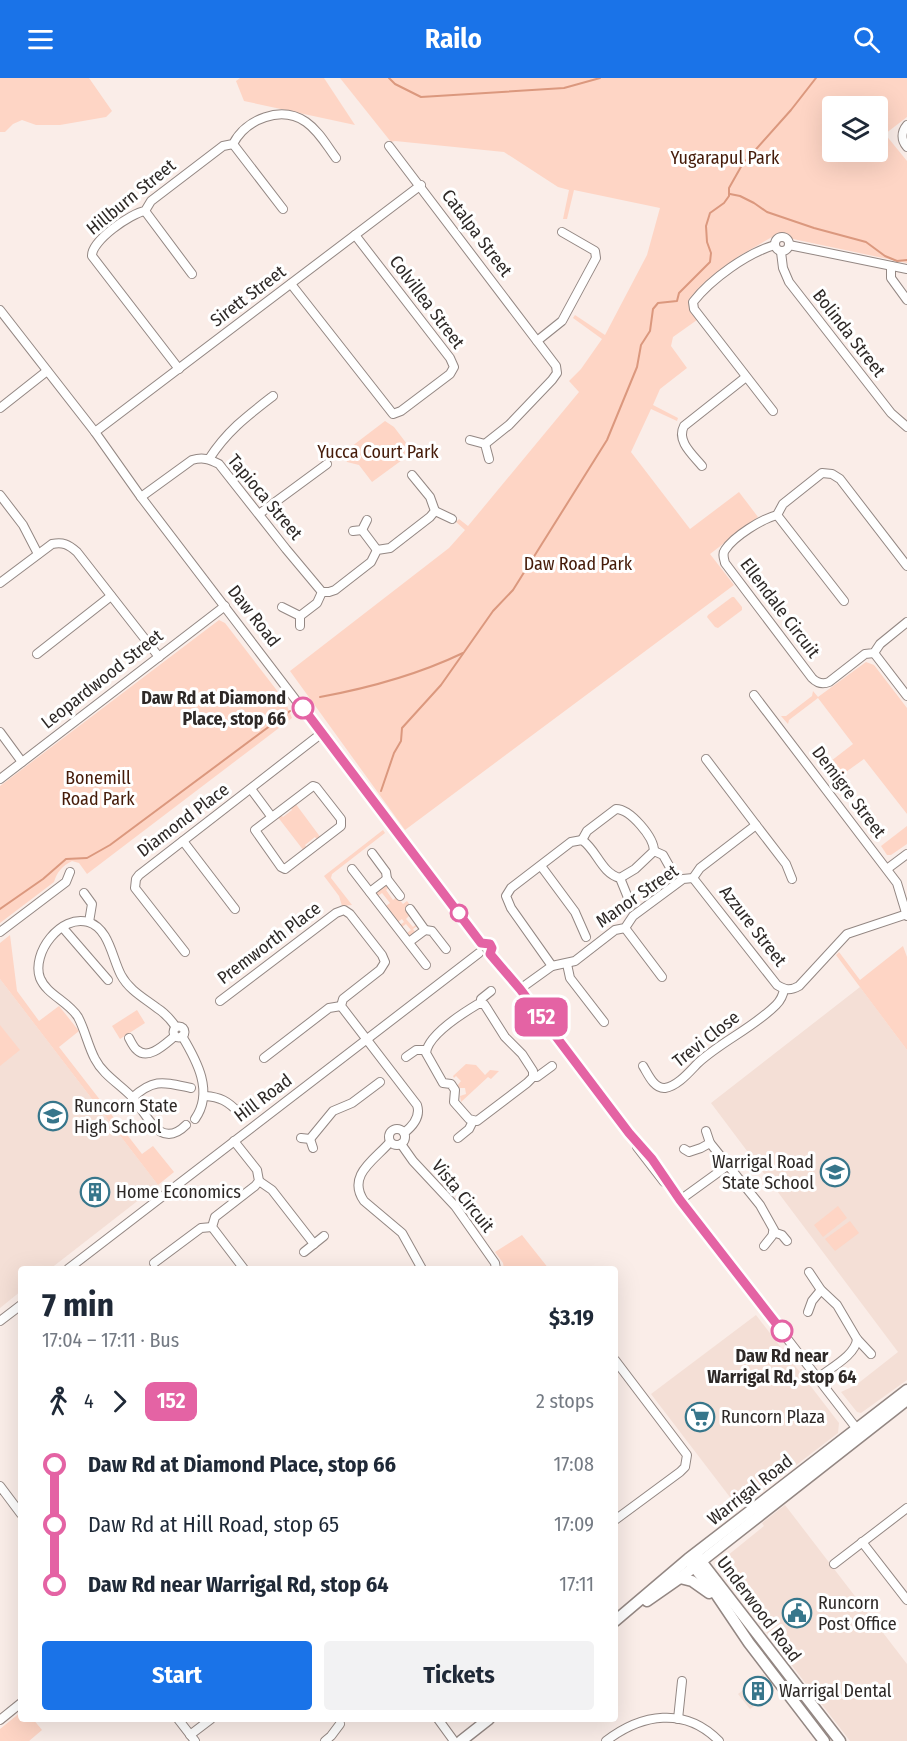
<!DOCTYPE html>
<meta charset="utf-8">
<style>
body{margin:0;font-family:"Fira Sans Condensed",sans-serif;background:#f2f2f3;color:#1f2937;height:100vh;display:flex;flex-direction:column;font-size:22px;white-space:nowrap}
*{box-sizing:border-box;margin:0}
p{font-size:20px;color:#747a83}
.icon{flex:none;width:33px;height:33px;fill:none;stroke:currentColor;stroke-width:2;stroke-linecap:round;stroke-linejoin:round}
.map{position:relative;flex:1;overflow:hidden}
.details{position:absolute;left:18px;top:1188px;width:600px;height:456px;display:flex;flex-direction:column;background:#fff;border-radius:6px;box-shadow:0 6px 24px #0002}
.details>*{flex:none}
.badge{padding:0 12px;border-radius:9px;font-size:21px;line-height:39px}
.controls{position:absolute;left:822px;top:18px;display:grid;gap:12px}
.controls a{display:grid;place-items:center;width:66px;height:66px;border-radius:6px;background:#fff;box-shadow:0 6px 24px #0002;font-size:30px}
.map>.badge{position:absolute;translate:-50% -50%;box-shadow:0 0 0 3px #fff}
.legs{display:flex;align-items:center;gap:9px;height:66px;padding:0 24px;font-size:20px}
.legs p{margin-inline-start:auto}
.summary{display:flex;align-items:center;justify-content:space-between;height:102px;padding:0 24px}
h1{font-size:33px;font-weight:700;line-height:45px}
.action{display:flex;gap:12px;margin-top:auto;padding:12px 24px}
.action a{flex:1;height:69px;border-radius:6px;background:#1a73e8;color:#fff;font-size:24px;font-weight:700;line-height:69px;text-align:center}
.action a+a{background:#f2f2f3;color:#1f2937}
ul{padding:0 24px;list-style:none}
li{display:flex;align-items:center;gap:21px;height:60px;font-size:22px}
li i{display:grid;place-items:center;width:9px;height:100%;margin:0 8px;background:currentColor}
li i::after{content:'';width:15px;height:15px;margin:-8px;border:4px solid;border-radius:50%;background:#fff}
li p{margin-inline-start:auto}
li:first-child i{background:linear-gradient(#0000 50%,currentColor 0)}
li:last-child i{background:linear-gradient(currentColor 50%,#0000 0)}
header{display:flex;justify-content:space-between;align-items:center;height:78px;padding:0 24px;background:#1a73e8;color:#fff;font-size:27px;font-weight:700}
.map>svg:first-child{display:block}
.built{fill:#f4dfd6}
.green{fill:#fed5c5;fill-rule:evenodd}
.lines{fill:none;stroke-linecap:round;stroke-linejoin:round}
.stream{stroke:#db987e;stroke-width:2}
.minor-casing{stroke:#938783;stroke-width:10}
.major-casing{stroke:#938783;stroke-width:13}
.minor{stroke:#fff;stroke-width:8}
.major{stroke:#fff;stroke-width:10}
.line-1-casing{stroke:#fff;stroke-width:14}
.line-1{stroke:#e463a4;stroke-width:9}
.stop-1-dot{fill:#fff;stroke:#e463a4;stroke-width:3}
.labels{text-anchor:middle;stroke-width:6;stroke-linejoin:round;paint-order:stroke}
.park-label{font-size:18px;fill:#451b09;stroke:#fff}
.street-label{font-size:18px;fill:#2e2927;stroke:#fff}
.stop-label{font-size:18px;font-weight:bold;fill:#2e2927;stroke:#fff;text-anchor:end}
.poi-label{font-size:18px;fill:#2e2927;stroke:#fff;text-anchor:start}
</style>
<header><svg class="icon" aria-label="menu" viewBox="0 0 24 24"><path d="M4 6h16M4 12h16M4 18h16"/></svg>Railo<svg class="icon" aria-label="search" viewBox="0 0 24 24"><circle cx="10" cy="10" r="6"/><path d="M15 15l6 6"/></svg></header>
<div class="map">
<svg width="907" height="1663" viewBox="0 0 907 1663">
<rect width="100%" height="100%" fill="#faede8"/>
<g class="built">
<polygon points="0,901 158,1107 50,1191 21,1191 21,1213 0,1230"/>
<polygon points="860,909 907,972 907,1302 861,1335 857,1334 841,1314 856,1307 898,1274 711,1025"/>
<polygon points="756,1237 839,1345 838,1355 739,1431 651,1316"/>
<polygon points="785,1427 907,1586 907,1663 850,1663 770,1559 737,1512 721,1495 720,1486 722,1482 764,1448 762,1445"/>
<polygon points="763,1596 775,1612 750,1631 738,1616"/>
</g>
<g class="green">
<polygon points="0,0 89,0 112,33 106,39 60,47 36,47 22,42 13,46 5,54 0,54"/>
<polygon points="240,0 324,0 355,47 244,23 236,3"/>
<path d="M340 0H907V39L885 56 907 83V185L793 161 786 156 779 155 739 178 689 221 691 234 697 242 673 259 671 268 687 290 660 311 653 327 678 340 677 343 651 331 631 374 690 451 739 414 758 439 710 476 734 507 405 752 290 593 449 470 465 452 456 444 459 441 468 448 579 314 569 303 581 291 602 261 573 240 575 237 605 257 647 177 660 130 574 112 567 141H563L569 112 558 109 504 74 395 63 391 64ZM832 28H878V74H832Z"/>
<polygon points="385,343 394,349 413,374 372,404 359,387 347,384 343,375"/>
<polygon points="732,519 734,519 742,529 742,532 718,550 715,549 707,539 708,537"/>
<path d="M219 542 225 545 285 623 292 640 87 796 79 785 72 783C62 788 57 794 54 804L0 845V708Z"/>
<polygon points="866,584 874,587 907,630 907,736 864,681 832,704 822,690 853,666 818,620 789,642 788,646 781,638 786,638 812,618 813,613 818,619"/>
<polygon points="295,725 321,760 318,763 315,759 305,767 308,771 304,773 277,738 280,736 283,739 292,732 290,728"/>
<polygon points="907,748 907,766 891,777 887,777 881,768"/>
<polygon points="383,752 385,755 332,796 331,800 352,827 342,828 339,818 324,798"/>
<polygon points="385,806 389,809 386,812 393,822 397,819 403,826 407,823 410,827 405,831 410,837 406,841 413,849 417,846 417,848 413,851 416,855 411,859 407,855 411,852 406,846 402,849 400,847 404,844 402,841 398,844 386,828 390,825 382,815 378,818 375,814"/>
<polygon points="10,857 17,913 39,943 59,928 79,953 59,969 142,1076 153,1068 174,1094 158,1107 0,901 0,865"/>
<polygon points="903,868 907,879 907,972 836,877 839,874 860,902"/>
<polygon points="137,932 145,945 120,961 112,948"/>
<polygon points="0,947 20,972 0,988"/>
<polygon points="466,986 476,987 485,997 490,992 499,993 491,1001 488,999 461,1024 460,1018 466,1016 465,1010 458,1010 457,1008 461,1003 456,998 454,1000 453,998"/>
<polygon points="838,1128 847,1140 823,1159 814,1147"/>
<polygon points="850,1143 859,1155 835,1173 825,1161"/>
<polygon points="522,1157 549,1191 504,1191 503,1185 495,1174"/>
<polygon points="21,1634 21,1641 33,1641 42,1652 29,1663 0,1663 0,1651"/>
</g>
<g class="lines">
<g class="stream">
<polyline points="389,0 395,6 421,19 564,10 600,0"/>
<polyline points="730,116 740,118 754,125 767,134 814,150 866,164 885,178 897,183 907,182"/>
<path d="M320 619C369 610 417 597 463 575"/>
<polyline points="381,713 394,675 401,663 402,650 441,607 493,533 513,512 607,362 637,289 641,267 650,253 653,231 658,225 677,223 679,215 710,184 711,175 707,164 706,148 710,135 724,125 729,118 729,110 742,87 791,32 816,0"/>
<polyline points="0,831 43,801 66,781 87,780 110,767 290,633"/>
</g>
<g class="minor-casing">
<g id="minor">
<path d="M907 47C901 54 901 62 907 69"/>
<polyline points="233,66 283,131"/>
<polyline points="389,68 556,288 557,295 552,302 509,347 485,366"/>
<polyline points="145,133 192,196"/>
<circle cx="782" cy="166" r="7"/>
<polyline points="789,167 907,191"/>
<polyline points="781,174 783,190 789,204 891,335 907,349"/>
<polyline points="891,188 891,200 907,222"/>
<polyline points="291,206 393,336 401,333 450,296 454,289 450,280 355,157"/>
<polyline points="0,232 95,354 141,419 481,865 488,865 491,868 490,876"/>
<polyline points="537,263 562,243 596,180 595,173 562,154"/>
<path d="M179 291 92 178C91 163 131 135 145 133L151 123 223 68 233 66C246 41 281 27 306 44 319 53 327 68 336 80"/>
<polyline points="0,330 47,293"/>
<path d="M773 333 694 231 693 224C711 201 747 175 775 167"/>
<polyline points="95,354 421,107"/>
<polyline points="470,362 485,366 489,381"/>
<path d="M209 381C227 353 247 338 273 318"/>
<path d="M702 388C693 377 676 363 684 348L746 299"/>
<polyline points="0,417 23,447 38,476"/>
<path d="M141 419 192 382C203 379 209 381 219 386L286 471 322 514"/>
<polyline points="435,433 452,441"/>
<polyline points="259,436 327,386"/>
<polyline points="777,437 844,523"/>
<polyline points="362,452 377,472"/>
<polyline points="353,453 362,452 367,442"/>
<path d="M907 488 840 401 832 396 822 395 783 426 777 437C762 441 734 458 725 472 722 476 724 480 725 485L812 600C817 605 822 607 829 604L865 576 874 575 880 566 907 544"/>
<path d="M0 505 52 466C63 464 68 466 77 474L159 579"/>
<polyline points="282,529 300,538 300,548"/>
<polyline points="300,538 317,525 322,514 329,514 335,512 371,484 377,472 390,470 430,439 435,433 430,419 412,397"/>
<polyline points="874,575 907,618"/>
<polyline points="37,576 111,518"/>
<polyline points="754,617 897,805 907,838"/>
<polyline points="0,654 22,684"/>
<polyline points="0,701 225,528"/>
<polygon points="313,708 316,709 341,741 341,748 285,791 281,789 255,752"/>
<polyline points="251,711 271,738"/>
<polyline points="756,747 786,786 792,801"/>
<path d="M582 762 587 753 616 731C630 731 654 759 654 773L635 791 620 800"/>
<polyline points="183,763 235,831"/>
<polyline points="654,773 663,777 672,793"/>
<polyline points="372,775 386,794 387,801"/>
<polyline points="541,788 575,834 586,859"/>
<polyline points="352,791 426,887"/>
<polyline points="887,791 907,776"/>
<path d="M693 800 777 907C785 912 790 913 799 908L847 856 907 836"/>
<polyline points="370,814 387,801 400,818"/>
<polyline points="84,815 92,826 89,844"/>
<polyline points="63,850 108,902"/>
<polyline points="625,850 662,899"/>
<polyline points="425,852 432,853 446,871"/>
<polyline points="0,854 66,804 70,794"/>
<polyline points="409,864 425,852 410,831"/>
<polyline points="185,874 135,810 136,801 139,797 322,655"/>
<polyline points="490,876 520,911 629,1055 652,1081 680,1122 857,1351"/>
<polyline points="567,886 570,900 604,944"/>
<path d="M552 888 511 830 506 818 511 810 571 764 582 762C597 772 601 795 620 800L631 827"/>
<polyline points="520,911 552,888 575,883 615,852 625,850 633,838 683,801 693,800 700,790 756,747 706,681"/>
<path d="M220 923 336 835 344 832 350 836 382 877 385 884 380 892 343 921 341 928 417 1027C421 1039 413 1048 404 1055"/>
<path d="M478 926H484L486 929 505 959 522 976 533 993V999L527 1005 477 1043 469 1041 454 1024 455 1012 451 1006 443 1005 426 975C428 957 463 935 478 926Z"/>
<polyline points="481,926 481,921 491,913"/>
<circle cx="179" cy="954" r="5.5"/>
<path d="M176 949C171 942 165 935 157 930 144 920 129 912 121 897 112 880 109 850 88 844 61 836 31 875 40 900 47 917 68 923 78 939 85 952 88 968 95 981 103 997 121 1007 133 1020 147 1036 160 1073 186 1047"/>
<path d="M182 958C197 983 214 1014 195 1041"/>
<path d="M129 960C131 964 134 970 137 972 149 983 166 965 175 958"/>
<polyline points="406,979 416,972 426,972"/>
<polyline points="264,980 329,930 341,928"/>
<path d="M643 988C648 996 654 1011 665 1010 678 1008 690 993 698 985 722 963 753 950 776 927 781 922 783 918 784 911"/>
<polyline points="533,999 537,999 552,988"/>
<path d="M205 1018C220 1019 228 1023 239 1035"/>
<path d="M132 1020C154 1000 163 1004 191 1010"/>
<circle cx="397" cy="1059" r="8"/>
<polyline points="706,1053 710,1065 760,1127 774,1152 772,1158 764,1168"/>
<polyline points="301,1060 310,1061 313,1070"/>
<polyline points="458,1060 469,1051 473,1043"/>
<polyline points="310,1061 333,1033 352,1025 380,1004"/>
<polyline points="234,1063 257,1092 259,1103 255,1108 215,1139 212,1149 244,1191"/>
<path d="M390 1064C376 1081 346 1097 364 1123L402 1155 422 1191"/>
<polyline points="401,1066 413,1083 455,1128 495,1185 496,1191"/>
<polyline points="637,1069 664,1104"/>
<polyline points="684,1071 689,1074 701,1070 710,1065"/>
<polyline points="259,1103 272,1112 314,1166"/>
<polyline points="680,1122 727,1088"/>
<polyline points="773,1154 782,1157 787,1163"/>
<polyline points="304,1174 324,1158"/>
<polyline points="154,1185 201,1150 212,1149"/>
<polyline points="68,1191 479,875"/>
<polyline points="809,1194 821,1212 837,1227 857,1261 871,1276"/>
<polyline points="808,1234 812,1223 821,1212"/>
<polyline points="0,1243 21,1227"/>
<polyline points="615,1282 687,1377 685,1389 680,1394 615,1442"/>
<path d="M818 1300C830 1290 856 1277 857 1261"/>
<polyline points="0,1408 21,1436"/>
<polyline points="862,1464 907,1522"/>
<polyline points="834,1486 907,1430"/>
<polyline points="178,1641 195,1663"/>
<polyline points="438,1641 454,1663"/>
<polyline points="678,1641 682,1603"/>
<polyline points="0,1642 21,1625"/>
<polyline points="190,1657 211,1641"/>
<polyline points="325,1663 331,1658 340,1646"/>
<path d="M606 1663C641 1636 685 1628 719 1663"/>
</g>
</g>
<g class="major-casing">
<g id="major">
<polyline points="697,1478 840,1663"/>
<polyline points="690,1484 716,1516 749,1565 824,1663"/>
<polyline points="680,1500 692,1503 709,1515"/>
<polyline points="647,1523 680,1500 907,1322"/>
<polyline points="615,1543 688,1481 907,1312"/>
<polyline points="461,1663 489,1641"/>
</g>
</g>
<use href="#minor" class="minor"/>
<use href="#major" class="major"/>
</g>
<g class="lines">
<g class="line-1-casing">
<polyline id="line-1" points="303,630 481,865 490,866 492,870 490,876 520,911 629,1055 652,1081 680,1122 782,1253"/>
</g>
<use href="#line-1" class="line-1"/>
</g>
<defs>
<g id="school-ring" transform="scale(1.5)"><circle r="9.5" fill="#fff" stroke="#37768b" stroke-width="1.5"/><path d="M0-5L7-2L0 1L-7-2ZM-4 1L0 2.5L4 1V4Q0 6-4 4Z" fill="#37768b"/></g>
<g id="building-ring" transform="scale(1.5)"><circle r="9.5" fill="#fff" stroke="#37768b" stroke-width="1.5"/><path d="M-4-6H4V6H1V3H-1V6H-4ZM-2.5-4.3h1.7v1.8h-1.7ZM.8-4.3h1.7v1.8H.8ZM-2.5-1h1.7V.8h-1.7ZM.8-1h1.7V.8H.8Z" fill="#37768b"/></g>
<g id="supermarket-ring" transform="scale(1.5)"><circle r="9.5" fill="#fff" stroke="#37768b" stroke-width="1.5"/><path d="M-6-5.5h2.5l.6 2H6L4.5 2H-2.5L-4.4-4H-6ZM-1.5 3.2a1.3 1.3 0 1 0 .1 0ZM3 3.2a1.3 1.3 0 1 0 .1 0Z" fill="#37768b"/></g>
<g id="civic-ring" transform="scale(1.5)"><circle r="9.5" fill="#fff" stroke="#37768b" stroke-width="1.5"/><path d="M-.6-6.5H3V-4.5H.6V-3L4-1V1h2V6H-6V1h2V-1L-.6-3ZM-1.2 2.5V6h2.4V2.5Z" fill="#37768b"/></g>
</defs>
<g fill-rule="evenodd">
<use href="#school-ring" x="53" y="1038"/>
<use href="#school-ring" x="835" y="1094"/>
<use href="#building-ring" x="95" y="1114"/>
<use href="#supermarket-ring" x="700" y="1339"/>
<use href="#civic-ring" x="797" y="1535"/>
<use href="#building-ring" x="758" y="1613"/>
</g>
<g class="stop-1-dot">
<circle cx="303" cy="630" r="10"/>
<circle cx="459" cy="835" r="8"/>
<circle cx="782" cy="1253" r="10"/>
</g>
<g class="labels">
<g class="park-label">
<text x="725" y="86">Yugarapul Park</text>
<text x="378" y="380">Yucca Court Park</text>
<text x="578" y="492">Daw Road Park</text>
<text x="98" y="706">Bonemill<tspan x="98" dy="21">Road Park</tspan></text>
</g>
<g class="street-label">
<text transform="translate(131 119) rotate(-39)" y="6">Hillburn Street</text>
<text transform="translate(477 155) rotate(53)" y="6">Catalpa Street</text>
<text transform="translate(248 218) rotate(-37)" y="6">Sirett Street</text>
<text transform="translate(427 224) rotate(53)" y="6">Colvillea Street</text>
<text transform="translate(849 255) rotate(52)" y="6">Bolinda Street</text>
<text transform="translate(265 419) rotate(50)" y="6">Tapioca Street</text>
<text transform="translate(780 530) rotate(53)" y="6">Ellendale Circuit</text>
<text transform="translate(254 538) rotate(52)" y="6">Daw Road</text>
<text transform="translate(102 601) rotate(-38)" y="6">Leopardwood Street</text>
<text transform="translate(849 714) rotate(53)" y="6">Demigre Street</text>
<text transform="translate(183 742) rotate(-37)" y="6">Diamond Place</text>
<text transform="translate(637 818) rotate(-35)" y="6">Manor Street</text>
<text transform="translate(753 848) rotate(52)" y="6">Azzure Street</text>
<text transform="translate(269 865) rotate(-37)" y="6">Premworth Place</text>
<text transform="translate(706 961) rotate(-38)" y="6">Trevi Close</text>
<text transform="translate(263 1020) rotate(-37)" y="6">Hill Road</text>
<text transform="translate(463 1118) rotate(51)" y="6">Vista Circuit</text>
<text transform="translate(750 1412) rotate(-38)" y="6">Warrigal Road</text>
<text transform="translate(759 1531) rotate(53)" y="6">Underwood Road</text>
</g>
<g class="stop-label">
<text x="286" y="626">Daw Rd at Diamond<tspan x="286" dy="21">Place, stop 66</tspan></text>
<text x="782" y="1284" text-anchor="middle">Daw Rd near<tspan x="782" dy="21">Warrigal Rd, stop 64</tspan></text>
</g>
<g class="poi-label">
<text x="74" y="1034">Runcorn State<tspan x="74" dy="21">High School</tspan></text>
<text x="814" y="1090" text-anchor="end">Warrigal Road<tspan x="814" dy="21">State School</tspan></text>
<text x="116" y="1120">Home Economics</text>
<text x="721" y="1345">Runcorn Plaza</text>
<text x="818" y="1531">Runcorn<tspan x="818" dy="21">Post Office</tspan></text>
<text x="779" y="1619">Warrigal Dental</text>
</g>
</g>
</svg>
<div class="controls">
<a><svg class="icon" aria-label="layers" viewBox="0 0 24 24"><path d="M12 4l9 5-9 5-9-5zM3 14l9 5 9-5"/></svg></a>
</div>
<b class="badge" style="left:541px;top:939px;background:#e463a4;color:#fff">152</b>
<section class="details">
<div class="summary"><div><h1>7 min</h1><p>17:04 – 17:11 · Bus</p></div><b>$3.19</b></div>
<div class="legs"><svg class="icon" aria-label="walk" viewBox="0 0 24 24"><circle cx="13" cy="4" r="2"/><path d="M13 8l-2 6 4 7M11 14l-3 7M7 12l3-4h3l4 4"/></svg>4<svg class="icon" aria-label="forward" viewBox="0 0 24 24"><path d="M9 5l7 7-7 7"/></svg><b class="badge" style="background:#e463a4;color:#fff">152</b><p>2 stops</p></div>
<ul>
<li><i style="color:#e463a4"></i><b>Daw Rd at Diamond Place, stop 66</b><p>17:08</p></li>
<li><i style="color:#e463a4"></i><span>Daw Rd at Hill Road, stop 65</span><p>17:09</p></li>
<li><i style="color:#e463a4"></i><b>Daw Rd near Warrigal Rd, stop 64</b><p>17:11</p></li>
</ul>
<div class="action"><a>Start</a><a>Tickets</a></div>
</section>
</div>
